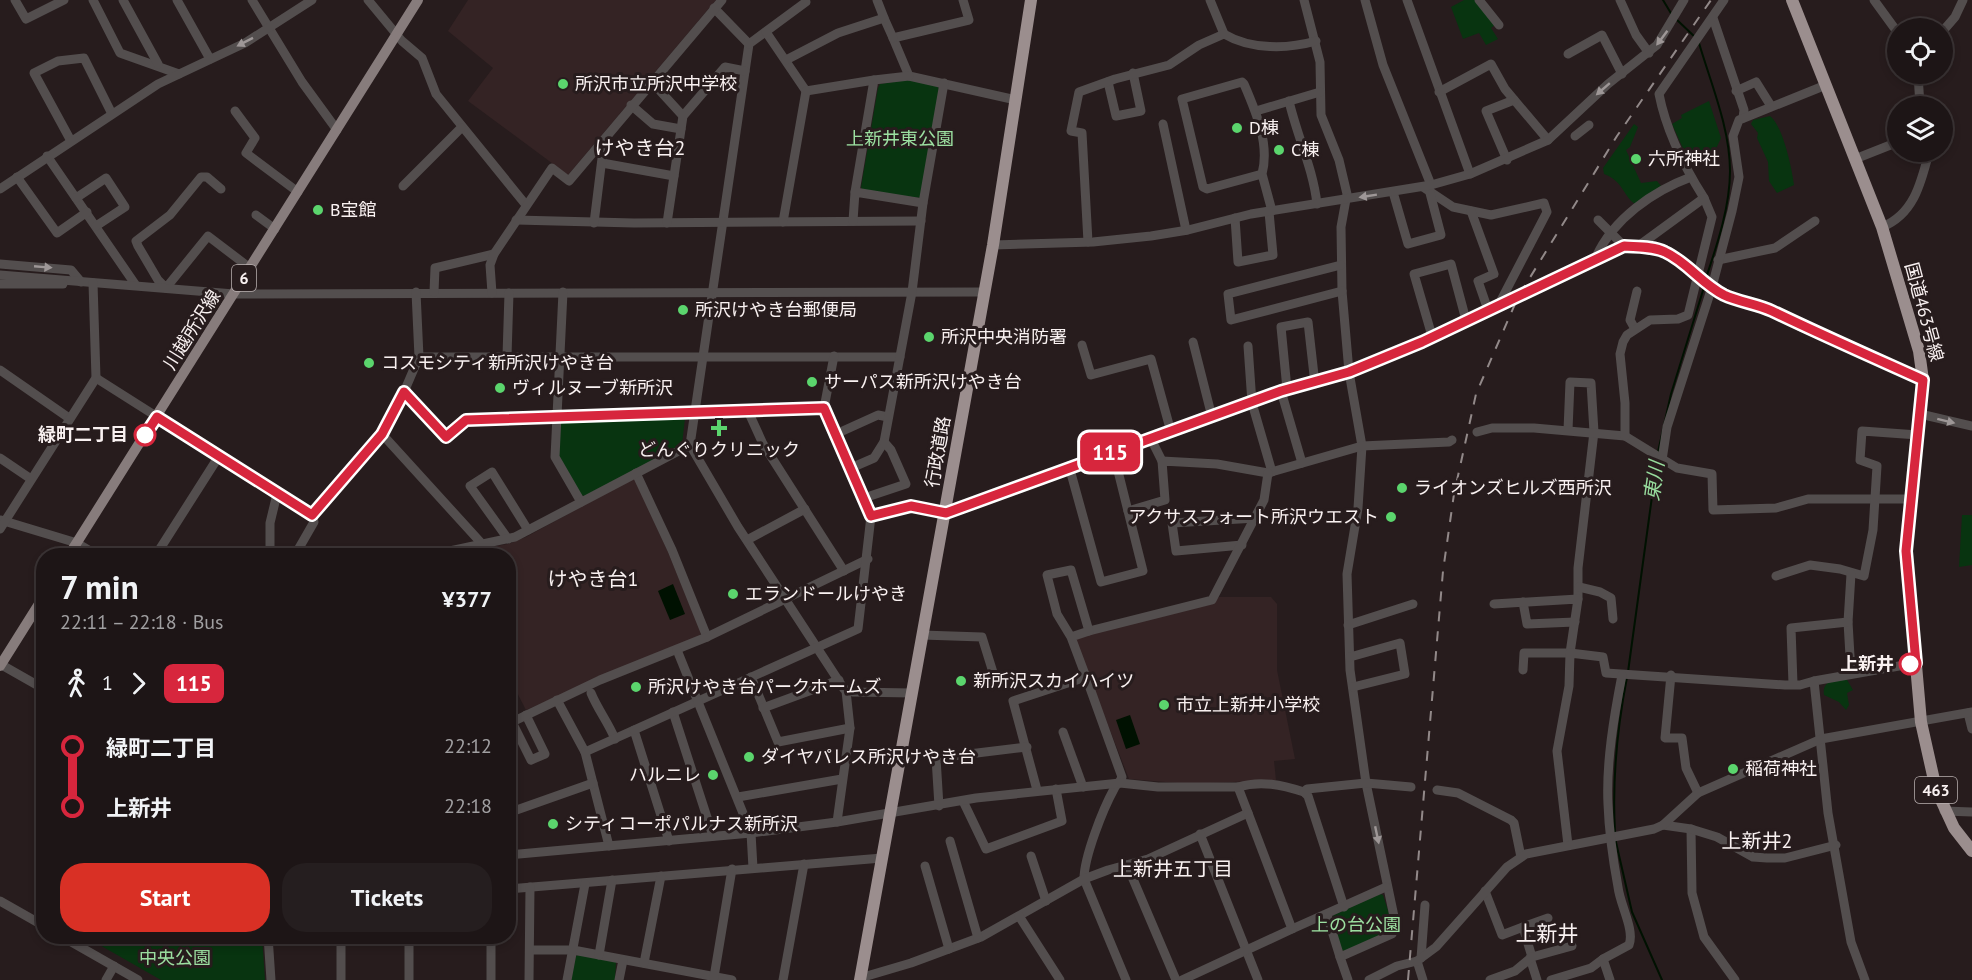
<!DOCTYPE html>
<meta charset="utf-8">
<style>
body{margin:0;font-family:"PT Sans","Noto Sans JP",sans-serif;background:#251e1f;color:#f1f3f6;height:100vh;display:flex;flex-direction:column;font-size:22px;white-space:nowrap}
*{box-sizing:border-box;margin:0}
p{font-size:20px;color:#a09fa1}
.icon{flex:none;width:33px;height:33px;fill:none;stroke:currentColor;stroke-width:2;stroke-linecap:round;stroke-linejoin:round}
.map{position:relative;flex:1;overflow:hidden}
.details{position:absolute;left:36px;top:548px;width:480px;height:396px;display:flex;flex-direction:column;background:#1d1516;border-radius:24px;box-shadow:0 3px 9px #0003,0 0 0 2px #3b3435}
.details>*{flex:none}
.badge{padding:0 12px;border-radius:9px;font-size:21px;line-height:39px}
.buttons{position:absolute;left:1887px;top:18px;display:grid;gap:12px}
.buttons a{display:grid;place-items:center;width:66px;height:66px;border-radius:50%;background:#1d1516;box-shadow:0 3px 9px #0003,0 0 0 2px #3b3435;font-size:30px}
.map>.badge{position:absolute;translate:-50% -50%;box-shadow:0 0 0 3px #fff}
.legs{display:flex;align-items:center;gap:9px;height:66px;padding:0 24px;font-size:20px}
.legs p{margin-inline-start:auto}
.overview{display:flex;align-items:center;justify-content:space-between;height:102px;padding:0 24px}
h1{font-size:33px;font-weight:800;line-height:45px}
.primary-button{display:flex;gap:12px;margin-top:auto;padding:12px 24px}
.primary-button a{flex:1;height:69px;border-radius:24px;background:#d93025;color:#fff;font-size:24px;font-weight:800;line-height:69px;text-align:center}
.primary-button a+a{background:#251e1f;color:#f1f3f6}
ul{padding:0 24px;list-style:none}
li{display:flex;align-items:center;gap:21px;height:60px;font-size:22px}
li i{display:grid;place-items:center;width:9px;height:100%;margin:0 8px;background:currentColor}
li i::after{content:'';width:15px;height:15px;margin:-8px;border:4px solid;border-radius:50%;background:#1d1516}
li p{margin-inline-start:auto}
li:first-child i{background:linear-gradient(#0000 50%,currentColor 0)}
li:last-child i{background:linear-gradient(currentColor 50%,#0000 0)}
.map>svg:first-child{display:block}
.built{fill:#342324}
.green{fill:#083410}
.water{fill:#001101}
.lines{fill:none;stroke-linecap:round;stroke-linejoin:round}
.stream{stroke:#001101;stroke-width:2}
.minor{stroke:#534e4e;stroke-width:9}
.major{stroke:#877c7c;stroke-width:10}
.highway{stroke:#9b8e8e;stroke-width:12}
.rail{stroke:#928989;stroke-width:2;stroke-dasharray:10 10;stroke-linecap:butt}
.oneway{fill:#9e9797}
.line-1-casing{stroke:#fff;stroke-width:14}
.line-1{stroke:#d7263d;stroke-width:9}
.poi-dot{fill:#5bd56d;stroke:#271c1d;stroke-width:2}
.stop-1-dot{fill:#fff;stroke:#d7263d;stroke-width:3}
.labels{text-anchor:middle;stroke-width:6;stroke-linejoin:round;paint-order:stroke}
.shield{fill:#271c1d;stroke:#bab1b1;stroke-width:1.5}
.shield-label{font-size:16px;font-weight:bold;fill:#f9f1f1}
.poi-label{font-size:18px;fill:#f9f1f1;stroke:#271c1d;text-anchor:start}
.park-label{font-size:18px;fill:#9ce0a1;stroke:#271c1d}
.street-label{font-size:18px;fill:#f9f1f1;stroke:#271c1d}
.stop-label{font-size:18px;font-weight:bold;fill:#f9f1f1;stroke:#271c1d;text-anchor:end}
.neighbourhood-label{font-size:20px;fill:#f9f1f1;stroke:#271c1d}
.water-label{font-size:20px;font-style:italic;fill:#97db9d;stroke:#271c1d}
.quarter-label{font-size:21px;fill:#f9f1f1;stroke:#271c1d}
</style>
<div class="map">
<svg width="1972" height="980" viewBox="0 0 1972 980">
<rect width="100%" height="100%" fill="#271c1d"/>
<g class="built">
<polygon points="468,0 716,0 568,175 468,101 493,68 448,31"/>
<polygon points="632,479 636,481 668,552 701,632 700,636 526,710 509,677 508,555 446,555 508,544 526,537"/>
<polygon points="1219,597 1271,597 1277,604 1277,670 1295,759 1274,761 1276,780 1189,784 1129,779 1074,638 1212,604"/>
</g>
<g class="green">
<polygon points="1464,0 1476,0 1495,25 1491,28 1498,39 1486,45 1479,33 1463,39 1451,7"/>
<polygon points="907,80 937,86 940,90 921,198 863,191 861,187 878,88 880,84"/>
<polygon points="1709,101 1721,138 1715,151 1706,151 1703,156 1685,153 1672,124 1682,118 1681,115"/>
<path d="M1770 116C1783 126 1792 169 1794 185L1777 193 1769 181 1768 162 1757 138 1758 133 1751 124 1753 120Z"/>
<path d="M1634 124 1638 127 1630 147 1626 150 1641 183 1657 181 1661 186 1637 205C1623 198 1625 182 1604 174L1603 168Z"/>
<polygon points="685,418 682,445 585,496 580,495 558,455 561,423"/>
<polygon points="1962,515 1972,515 1972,565 1959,567"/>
<path d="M1846 678 1853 690 1847 693 1849 705 1846 710 1839 702 1824 695C1822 680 1835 680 1846 678Z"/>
<polygon points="1380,894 1383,895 1393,926 1389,931 1345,951 1341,950 1332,918 1334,915"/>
<polygon points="84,936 262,936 265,980 161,980"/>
<polygon points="578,955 616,962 615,980 571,980 576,956"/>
</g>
<g class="water">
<polygon points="673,584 685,614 670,620 658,591"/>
<polygon points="1130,715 1140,744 1126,749 1116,720"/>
</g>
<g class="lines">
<g class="stream">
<polyline points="1663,0 1672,15"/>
<polyline points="1676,19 1696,38"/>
<path d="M1699 43C1711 84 1730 128 1730 171 1730 207 1717 245 1706 278"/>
<polyline points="1658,452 1671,394 1705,284"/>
<polyline points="1628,672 1657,460"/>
<path d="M1615 832C1612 780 1617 729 1627 677"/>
<polyline points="1615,838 1632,912 1662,980"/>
</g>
<g class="minor">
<polyline points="15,0 26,19 64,0"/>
<polyline points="93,0 120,53 179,74"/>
<polyline points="123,0 158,64"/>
<polyline points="177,0 210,59"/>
<polyline points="252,0 302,82 337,130"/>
<polyline points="368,0 402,41 422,58 436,94 526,205"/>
<polyline points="963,0 969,20 893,38 909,76 1016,100"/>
<polyline points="1210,0 1224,34"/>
<polyline points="1304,0 1320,62 1321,115 1339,160 1347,194 1341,227 1342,291 1349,372 1362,446 1358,508 1347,574 1350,670 1366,783 1396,926 1392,934 1340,957 1348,980"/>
<polyline points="1365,0 1383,65 1431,185"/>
<polyline points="1407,0 1470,174"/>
<polyline points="1479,0 1499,25"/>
<polyline points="1620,0 1636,35 1649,53"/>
<polyline points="1874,0 1898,33"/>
<polyline points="806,2 749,44 690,445 738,527 844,689 853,692 912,693"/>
<polyline points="714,8 749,44"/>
<polyline points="884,18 893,38"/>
<polyline points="1713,18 1744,110 1743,118"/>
<polyline points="766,32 806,91 874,80"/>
<polyline points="1942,32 1955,17 1963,0"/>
<polyline points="1568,54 1602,35 1622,74"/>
<polyline points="786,60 838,33 884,18 877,0"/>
<polyline points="1918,74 1920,106"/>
<polyline points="651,81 683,116"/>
<polyline points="1108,82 1116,116 1141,111 1133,73"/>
<polyline points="1736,91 1756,82 1771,106"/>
<polyline points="1439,92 1491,64 1505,89 1548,140"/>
<path d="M1289 101C1297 136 1313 168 1317 204"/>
<polyline points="631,105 653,124 681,129"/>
<polyline points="235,111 255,138 246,153 298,192"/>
<polyline points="1256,111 1320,92"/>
<polyline points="1163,124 1186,230"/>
<polyline points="1575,136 1589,125"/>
<polyline points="71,141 34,73 58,61 84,58 112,114"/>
<polyline points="47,156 135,284"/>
<polyline points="1855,159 1898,142"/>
<polyline points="1507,160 1486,111 1514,100"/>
<polyline points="602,163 674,176"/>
<path d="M1262 174C1270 144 1256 112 1244 84L1242 82 1182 99 1203 187 1207 189 1262 174 1272 211"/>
<polyline points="17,177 57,233 87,212"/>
<polyline points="403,186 461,128"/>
<polyline points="1423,187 1453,207 1491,215 1544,203 1547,212 1498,306"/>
<polyline points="0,189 158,84 245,43 312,0"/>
<polyline points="221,189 207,177 201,177 170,215 136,241 138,246 158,280 166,288 208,236 250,268"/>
<polyline points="855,192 874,80 909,76"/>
<polyline points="1393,192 1408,244 1441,235 1430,193"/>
<polyline points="76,198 106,178 125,207 96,226"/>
<polyline points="1471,211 1494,274 1478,281 1488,310"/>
<polyline points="256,215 275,229"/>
<polyline points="1235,218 1238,262 1273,255 1269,212"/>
<polyline points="516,220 634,223 921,221"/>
<polyline points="1598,220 1624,246"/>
<polyline points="853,221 855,192 923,203"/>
<polyline points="783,222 806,91"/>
<polyline points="594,223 604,142"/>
<polyline points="667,223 683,116 725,67 745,71"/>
<path d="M1882 227C1914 214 1921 183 1929 152"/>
<path d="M1088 242 1082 133 1071 131 1079 92 1115 79 1169 65 1199 45 1224 34C1251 50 1288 49 1316 41"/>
<polyline points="993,245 1093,242 1151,236 1188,230 1251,214 1431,185 1470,174 1548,140 1608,84 1657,45 1684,0"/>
<path d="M1637 247 1704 198C1685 168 1666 130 1659 94L1724 0"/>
<path d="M1596 257C1613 219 1653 191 1691 177"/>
<polyline points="1718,260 1775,248 1815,221"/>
<polyline points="0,264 71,270 81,282"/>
<polyline points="1341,265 1228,294 1231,320 1342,291"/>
<polyline points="0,275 234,294 983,292"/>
<polyline points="0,284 63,284"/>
<polyline points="434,292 435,268 494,254"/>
<polyline points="563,292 555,457 581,502"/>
<polyline points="492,293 490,265 494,254 552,168 569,181 722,0"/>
<polyline points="1635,329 1630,320 1637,291"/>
<polyline points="1432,336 1414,274 1451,264 1466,320"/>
<polyline points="1193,342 1212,417"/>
<polyline points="1082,345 1091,375 1151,359 1171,432"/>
<polyline points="1248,346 1252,403 1272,472"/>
<polyline points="507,356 509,293"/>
<polyline points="419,357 900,357"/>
<polyline points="0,370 69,418"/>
<polyline points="96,378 312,515 382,434 404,392 419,357 416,292"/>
<polyline points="1287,389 1281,327 1308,322 1315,384"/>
<polyline points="1281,391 1302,463"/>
<polyline points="404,392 446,437 466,420 824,408"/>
<polyline points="748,411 763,444 844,571"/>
<polyline points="1920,414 1972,426"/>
<polyline points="1568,430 1570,382 1591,383 1594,432 1578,568 1578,599"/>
<polyline points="1477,432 1492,428 1534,428 1625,436 1677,468 1712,474 1713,510 1776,508 1808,499 1912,499"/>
<polyline points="382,434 483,545"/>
<polyline points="836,434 878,415 888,417"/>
<polyline points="1625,436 1625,403 1620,354 1623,342 1627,335 1650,320 1678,319 1688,315 1712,217 1704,198"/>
<polyline points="1151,439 1162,461"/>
<polyline points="1113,451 1128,511"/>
<polyline points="0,458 31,479"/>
<polyline points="1662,460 1667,427 1712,287 1732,211 1739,177 1733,136 1739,120 1826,85"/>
<polyline points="1069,466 1101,582 1143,571 1128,511 1165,500 1162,461 1217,464 1268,473 1362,446 1449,442 1452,440"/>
<polyline points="851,468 874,458 884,442 912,292 923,203 944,83"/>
<polyline points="636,473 672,550 707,637"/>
<polyline points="864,498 906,484 891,450 884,442"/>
<polyline points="871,516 911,505 946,513 954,511 1069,466 1281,391 1353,370 1422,342 1624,246 1667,253 1724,295 1772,311 1799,326 1923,380"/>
<polyline points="1,520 77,543 97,555"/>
<polyline points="0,529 96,378 93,283"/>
<polyline points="508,539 470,486 492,472 528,530"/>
<polyline points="747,540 805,509"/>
<polyline points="1242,545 1176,551 1172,523 1256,518"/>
<polyline points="156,555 219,456"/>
<polyline points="270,555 270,523 277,494"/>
<polyline points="295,555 314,522 312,515"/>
<polyline points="411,555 436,553"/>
<polyline points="431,555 515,537 690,445"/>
<polyline points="1776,576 1810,565 1840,569 1864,576 1873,530 1877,466 1860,460 1862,431 1918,435"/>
<polyline points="1579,587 1600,592 1611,598 1613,619"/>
<polyline points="1523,602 1527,624 1575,622"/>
<polyline points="1494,604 1578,599 1570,653 1524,653 1523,670"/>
<polyline points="1348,625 1413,604"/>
<polyline points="1089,631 1212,600 1264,500 1268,473"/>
<polyline points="922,635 982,637 996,682"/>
<polyline points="1071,637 1089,631 1071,570 1047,575 1057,614 1071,637 1086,677"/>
<polyline points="1350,657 1400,643 1405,674 1353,687"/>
<polyline points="0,664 44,689"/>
<polyline points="1851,673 1848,622 1851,574"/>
<polyline points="1671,675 1665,738 1682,738 1686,768 1698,793"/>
<polyline points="751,677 778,742 850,728"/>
<polyline points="1814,681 1916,663"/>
<polyline points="1793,684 1791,628 1848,622"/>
<path d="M591 693C598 710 608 722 615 739"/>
<polyline points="557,700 585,752 634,730 669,841"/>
<polyline points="763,708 839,680"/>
<polyline points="673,712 713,836"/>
<polyline points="1968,713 1972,729"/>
<polyline points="512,722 531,760 545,754 526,715"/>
<polyline points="508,724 600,680 707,637 868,559"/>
<polyline points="634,730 858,629 871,516 824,408 834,356"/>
<polyline points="1063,732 1083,787"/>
<polyline points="585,752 609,846"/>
<path d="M1238 787C1261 780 1282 785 1304 792"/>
<path d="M1037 790 1013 701 1086 677 1122 777C1120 783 1116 784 1114 789 1103 809 1084 857 1084 879L1126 980"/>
<polyline points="1437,790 1458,793 1511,820 1514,823 1521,857"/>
<polyline points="738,797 842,779"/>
<polyline points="963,801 986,849 1062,821 1056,789"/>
<polyline points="939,806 936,758 1027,747"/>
<polyline points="1944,811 1972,812"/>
<polyline points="508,813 593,783"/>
<polyline points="837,822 976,798 1120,783 1158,787 1238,787 1248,813 1148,859 1108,870 1084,879 981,937 911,963 860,978"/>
<polyline points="1663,825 1691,829 1692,893 1704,937 1735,980"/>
<polyline points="1691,829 1717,837 1753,857 1767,858 1785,858 1836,845"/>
<polyline points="1200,834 1258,980"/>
<polyline points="950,841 978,938"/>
<polyline points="1568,845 1557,751 1569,686 1570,653 1603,657 1606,673 1785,685 1800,685 1814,681 1828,813 1851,942 1865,980"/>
<polyline points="508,855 751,833 677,650"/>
<polyline points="1031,856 1046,901"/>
<polyline points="1127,865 1176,980"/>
<polyline points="925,866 949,949"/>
<polyline points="753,868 751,833 837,822 850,728 846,691"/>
<polyline points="508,889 882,858"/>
<polyline points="1485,891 1502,935 1523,927 1532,957"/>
<polyline points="0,901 44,926"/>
<polyline points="1344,907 1308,796 1304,792 1307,789 1366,783 1411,787"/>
<polyline points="1327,915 1340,957"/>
<polyline points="1019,916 1060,980"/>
<polyline points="1523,927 1548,918"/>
<polyline points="1292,929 1386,887"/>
<polyline points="61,936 138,980"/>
<polyline points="268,936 271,980"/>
<polyline points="491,936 491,980"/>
<polyline points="531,950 573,950 732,980"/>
<polyline points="599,955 612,880"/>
<polyline points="1421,958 1425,905"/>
<polyline points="1530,958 1537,980"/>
<polyline points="1417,961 1423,980"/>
<polyline points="644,963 661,876"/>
<polyline points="714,977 732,869"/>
<polyline points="106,980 114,966"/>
<polyline points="341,980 341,936"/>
<polyline points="409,980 409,936"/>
<polyline points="529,980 530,887"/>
<polyline points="567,980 585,884"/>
<polyline points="619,980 623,960"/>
<polyline points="783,980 804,864"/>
<polyline points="1182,980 1292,929 1248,813"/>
<polyline points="1369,980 1397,966 1417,961 1436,947 1507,867 1526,854 1654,829 1663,825 1698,793 1821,739 1972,712"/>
<polyline points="1490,980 1515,971 1532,957 1572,946"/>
<polyline points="1551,980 1591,968 1603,959"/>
<path d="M1610 980 1603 959 1629 945C1635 930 1620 905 1618 887 1613 860 1609 832 1608 804 1606 763 1614 716 1622 675"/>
</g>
<g class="major">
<polyline points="69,555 418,0"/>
<polyline points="0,666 44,596"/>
</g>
<g class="highway">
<polyline points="1792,0 1882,227 1919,351 1923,380 1906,551 1921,722 1936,789 1954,828 1972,851"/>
<polyline points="860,980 993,245 1031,0"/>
</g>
<polyline class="rail" points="1408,980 1443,571 1454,494 1476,394 1518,297 1617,136 1711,0"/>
</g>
<defs><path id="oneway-solid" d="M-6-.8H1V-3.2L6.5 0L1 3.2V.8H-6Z" transform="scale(1.5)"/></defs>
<g class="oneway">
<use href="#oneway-solid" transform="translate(1662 38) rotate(127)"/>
<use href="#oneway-solid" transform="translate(245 42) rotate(153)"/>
<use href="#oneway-solid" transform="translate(1603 89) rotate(139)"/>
<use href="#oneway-solid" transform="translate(1368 196) rotate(171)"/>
<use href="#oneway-solid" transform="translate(43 267) rotate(5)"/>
<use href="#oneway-solid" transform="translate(1946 421) rotate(14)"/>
<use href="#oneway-solid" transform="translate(1377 835) rotate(78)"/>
</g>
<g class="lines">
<g class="line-1-casing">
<path id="line-1" d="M145 435 157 417 312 515 382 434 404 392 446 437 466 420 824 408 871 516 911 506 946 513 1281 391 1349 372 1422 342 1624 246C1637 247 1653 246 1665 252 1687 262 1702 284 1724 295 1739 302 1757 304 1772 311 1822 335 1872 357 1923 380L1906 551 1916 663 1910 664"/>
</g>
<use href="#line-1" class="line-1"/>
</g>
<g class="poi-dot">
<circle cx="563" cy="84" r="6"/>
<circle cx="1237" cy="128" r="6"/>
<circle cx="1279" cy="150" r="6"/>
<circle cx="1636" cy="159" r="6"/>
<circle cx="318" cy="210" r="6"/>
<circle cx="683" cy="310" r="6"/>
<circle cx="929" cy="337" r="6"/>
<circle cx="369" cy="363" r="6"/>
<circle cx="812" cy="382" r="6"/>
<circle cx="500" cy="388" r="6"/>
<path d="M716 419h6v6h6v6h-6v6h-6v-6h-6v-6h6z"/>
<circle cx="1402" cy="488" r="6"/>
<circle cx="1391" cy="517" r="6"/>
<circle cx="733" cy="594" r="6"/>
<circle cx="961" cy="681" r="6"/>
<circle cx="636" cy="687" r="6"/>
<circle cx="1164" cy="705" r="6"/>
<circle cx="749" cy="757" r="6"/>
<circle cx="1733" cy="769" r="6"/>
<circle cx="713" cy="775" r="6"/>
<circle cx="553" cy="824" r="6"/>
</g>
<g class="stop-1-dot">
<circle cx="145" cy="435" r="10"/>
<circle cx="1910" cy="664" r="10"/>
</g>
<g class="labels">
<g class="shield">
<rect x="232" y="265" width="24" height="26" rx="4.5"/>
<rect x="1915" y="777" width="42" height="26" rx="4.5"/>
</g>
<g class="shield-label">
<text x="244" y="284">6</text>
<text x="1936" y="796">463</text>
</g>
<g class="poi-label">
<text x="575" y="90">所沢市立所沢中学校</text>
<text x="1249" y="134">D棟</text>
<text x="1291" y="156">C棟</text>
<text x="1648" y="165">六所神社</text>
<text x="330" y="216">B宝館</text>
<text x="695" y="316">所沢けやき台郵便局</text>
<text x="941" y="343">所沢中央消防署</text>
<text x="381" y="369">コスモシティ新所沢けやき台</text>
<text x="824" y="388">サーパス新所沢けやき台</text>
<text x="512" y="394">ヴィルヌーブ新所沢</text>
<text x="719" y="456" text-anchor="middle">どんぐりクリニック</text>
<text x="1414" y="494">ライオンズヒルズ西所沢</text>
<text x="1379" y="523" text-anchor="end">アクサスフォート所沢ウエスト</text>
<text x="745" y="600">エランドールけやき</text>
<text x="973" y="687">新所沢スカイハイツ</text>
<text x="648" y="693">所沢けやき台パークホームズ</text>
<text x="1176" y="711">市立上新井小学校</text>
<text x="761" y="763">ダイヤパレス所沢けやき台</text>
<text x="1745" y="775">稲荷神社</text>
<text x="701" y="781" text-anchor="end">ハルニレ</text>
<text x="565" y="830">シティコーポパルナス新所沢</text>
</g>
<g class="park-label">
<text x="900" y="145">上新井東公園</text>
<text x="1356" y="931">上の台公園</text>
<text x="175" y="964">中央公園</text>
</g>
<g class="street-label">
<text transform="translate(1924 312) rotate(75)" y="6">国道463号線</text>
<text transform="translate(192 330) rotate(-58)" y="6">川越所沢線</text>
<text transform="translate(938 452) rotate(-80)" y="6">行政道路</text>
</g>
<g class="stop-label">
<text x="128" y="441">緑町二丁目</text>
<text x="1894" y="670">上新井</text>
</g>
<g class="neighbourhood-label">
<text x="640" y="155">けやき台2</text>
<text x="593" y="586">けやき台1</text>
<text x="1757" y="848">上新井2</text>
<text x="1173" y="876">上新井五丁目</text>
</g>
<g class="water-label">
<text transform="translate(1654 481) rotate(-82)" y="7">東川</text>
</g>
<g class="quarter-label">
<text x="1547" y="941">上新井</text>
</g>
</g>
</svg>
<div class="buttons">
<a><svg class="icon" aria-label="locate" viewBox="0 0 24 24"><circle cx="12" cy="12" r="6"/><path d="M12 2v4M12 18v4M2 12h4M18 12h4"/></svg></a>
<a><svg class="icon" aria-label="layers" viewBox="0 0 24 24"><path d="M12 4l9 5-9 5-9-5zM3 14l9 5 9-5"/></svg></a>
</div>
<b class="badge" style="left:1110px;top:452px;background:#d7263d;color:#fff">115</b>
<section class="details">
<div class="overview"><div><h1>7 min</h1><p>22:11 – 22:18 · Bus</p></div><b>¥377</b></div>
<div class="legs"><svg class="icon" aria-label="walk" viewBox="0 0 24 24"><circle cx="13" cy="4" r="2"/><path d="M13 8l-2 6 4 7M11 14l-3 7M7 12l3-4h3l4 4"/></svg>1<svg class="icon" aria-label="forward" viewBox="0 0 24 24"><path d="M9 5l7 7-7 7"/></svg><b class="badge" style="background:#d7263d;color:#fff">115</b></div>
<ul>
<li><i style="color:#d7263d"></i><b>緑町二丁目</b><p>22:12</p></li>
<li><i style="color:#d7263d"></i><b>上新井</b><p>22:18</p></li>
</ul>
<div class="primary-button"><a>Start</a><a>Tickets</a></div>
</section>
</div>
